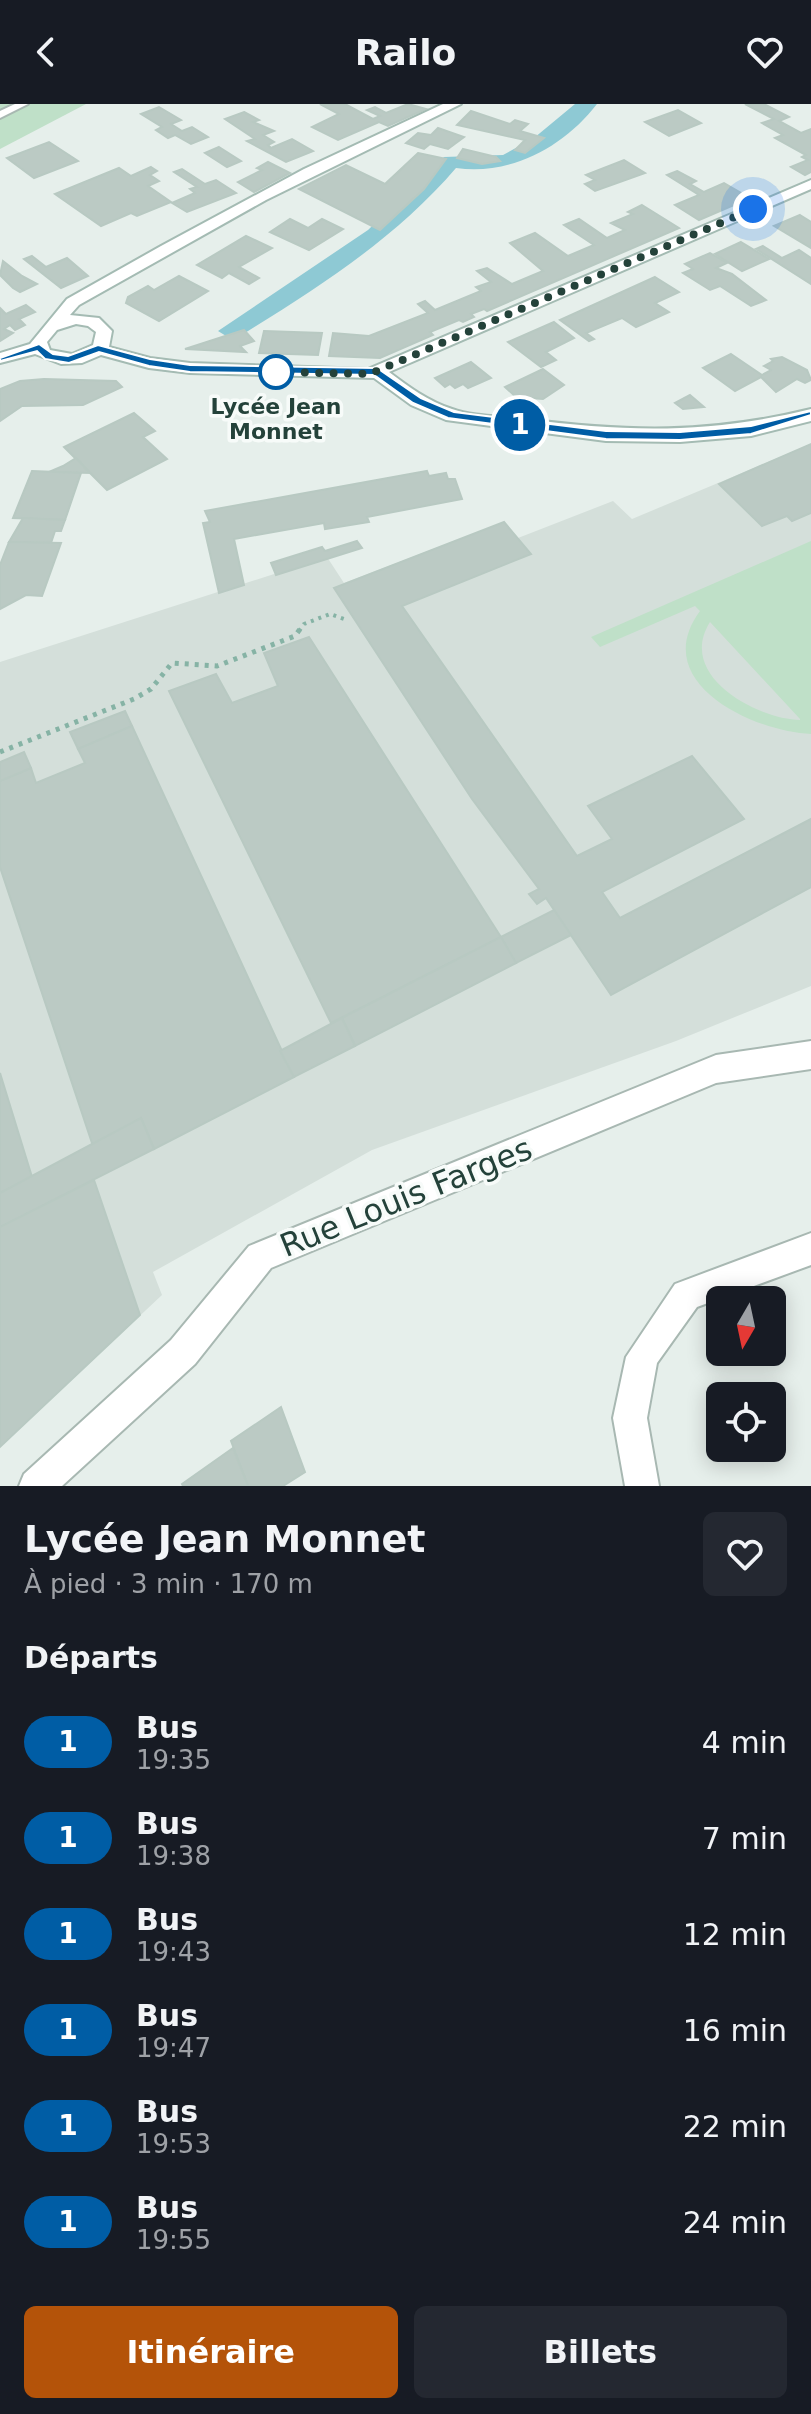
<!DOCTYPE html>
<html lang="fr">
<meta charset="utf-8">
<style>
body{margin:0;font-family:"DejaVu Sans",sans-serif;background:#242831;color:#f1f3f6;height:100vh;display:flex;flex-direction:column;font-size:30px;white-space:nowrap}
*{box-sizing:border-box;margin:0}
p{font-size:26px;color:#9ea1a6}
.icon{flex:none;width:44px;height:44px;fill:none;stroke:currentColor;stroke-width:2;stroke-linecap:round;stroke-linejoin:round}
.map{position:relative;height:1382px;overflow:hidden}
.drawer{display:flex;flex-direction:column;background:#171b24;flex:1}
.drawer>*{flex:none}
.badge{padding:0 16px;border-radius:26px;font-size:28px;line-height:52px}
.needle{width:52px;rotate:189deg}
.buttons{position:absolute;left:706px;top:1182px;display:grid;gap:16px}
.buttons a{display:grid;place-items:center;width:80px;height:80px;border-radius:12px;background:#171b24;box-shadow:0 4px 20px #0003;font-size:40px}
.you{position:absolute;width:40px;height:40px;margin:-20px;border:6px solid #fff;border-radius:50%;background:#1a73e8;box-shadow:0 0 0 12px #1a73e833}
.map>.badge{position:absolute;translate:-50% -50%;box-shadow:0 0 0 4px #fff}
h2{padding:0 24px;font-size:30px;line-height:72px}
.round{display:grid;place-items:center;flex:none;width:84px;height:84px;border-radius:12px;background:#242831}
.overview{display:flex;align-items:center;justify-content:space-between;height:136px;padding:0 24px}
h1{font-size:38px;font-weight:800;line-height:60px}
.button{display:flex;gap:16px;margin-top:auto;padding:16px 24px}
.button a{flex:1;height:92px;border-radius:12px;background:#b45309;color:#fff;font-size:32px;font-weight:800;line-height:92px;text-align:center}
.button a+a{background:#242831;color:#f1f3f6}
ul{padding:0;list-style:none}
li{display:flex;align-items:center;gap:24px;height:96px;padding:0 24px}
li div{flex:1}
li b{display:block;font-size:30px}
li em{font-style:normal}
li .badge{min-width:88px;font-weight:700;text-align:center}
header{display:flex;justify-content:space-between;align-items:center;height:104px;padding:0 24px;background:#171b24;font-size:36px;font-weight:800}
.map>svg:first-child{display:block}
.built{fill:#d4dfda}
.green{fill:#bfe0c8;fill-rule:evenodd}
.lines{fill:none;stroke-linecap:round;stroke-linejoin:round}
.canal{fill:#8ec9d4;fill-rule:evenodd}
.building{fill:#bbcac4;stroke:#b8c9c2;stroke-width:2}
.lane-casing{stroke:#a8b8b2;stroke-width:4}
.street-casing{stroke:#a8b8b2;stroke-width:4}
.secondary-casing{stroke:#a4bbb3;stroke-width:4}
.path-far1{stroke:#86b3a5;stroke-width:4;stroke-dasharray:3 5;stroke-linecap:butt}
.path{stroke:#86b3a5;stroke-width:5;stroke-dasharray:4 6;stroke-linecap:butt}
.lane{fill:#fff;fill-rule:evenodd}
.street{fill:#fff;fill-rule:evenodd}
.secondary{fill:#fff;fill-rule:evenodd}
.line{fill:#005da5;stroke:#fff;stroke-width:2}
.walk{stroke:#24423a;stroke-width:8;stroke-dasharray:0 14.4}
.stop-dot{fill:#fff;stroke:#005da5;stroke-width:4}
.labels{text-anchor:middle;stroke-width:7;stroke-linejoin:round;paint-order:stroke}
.far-stop-label{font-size:22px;font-weight:bold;fill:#24423a;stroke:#f7fbf9}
.near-street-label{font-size:32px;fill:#24423a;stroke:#f7fbf9}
</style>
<header><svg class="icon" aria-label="back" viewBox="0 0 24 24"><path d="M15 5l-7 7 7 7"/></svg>Railo<svg class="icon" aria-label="heart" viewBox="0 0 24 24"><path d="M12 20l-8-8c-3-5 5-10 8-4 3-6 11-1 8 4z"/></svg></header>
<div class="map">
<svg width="811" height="1382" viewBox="0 0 811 1382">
<rect width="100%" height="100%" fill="#e6efeb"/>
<polygon class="built" points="811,340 811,882 676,937 372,1046 153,1168 162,1191 0,1343 0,558 327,453 344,479 504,418 518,434 613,397 632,415"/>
<g class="green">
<polygon points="0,0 86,0 0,45"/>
<path d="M811 437V630C755 628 647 579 700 507L695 502 600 543 591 533ZM710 518 800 615V616C757 615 676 572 710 518Z"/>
</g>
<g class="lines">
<path class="canal" d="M575 0H597C564 43 510 72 456 64 395 135 319 183 240 232L231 235 218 227 368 126 444 53 503 51 534 34Z"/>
</g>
<g class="building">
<polygon points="320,0 345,0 373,15 380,12 367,6 375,3 386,9 408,0 426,5 388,22 379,18 338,36 312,23 339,10"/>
<polygon points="745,0 764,0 789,13 779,17 801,29 811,25 811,68 805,71 791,63 808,56 802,53 806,51 775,34 783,31 762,19 774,15"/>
<polygon points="159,3 181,16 171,20 182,27 192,23 208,33 191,40 175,31 168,34 156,26 162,23 141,10"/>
<polygon points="678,6 701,19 669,32 645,18"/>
<polygon points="471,7 510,20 515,16 528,20 520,27 544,34 525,49 515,46 525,36 457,21"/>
<polygon points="244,8 259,16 253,18 274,27 263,31 274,38 268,41 271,44 292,35 313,47 286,58 247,37 255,35 225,15"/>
<polygon points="438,24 464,33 448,45 430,40 424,45 406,39 418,29 431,31"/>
<polygon points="49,38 78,57 34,74 7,54"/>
<polygon points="219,43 241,57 227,63 205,49"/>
<polygon points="463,45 496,53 500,57 482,60 457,54"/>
<polygon points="418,49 446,55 424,85 380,126 299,85 346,61 385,80"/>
<polygon points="624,56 645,69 595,87 585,80 595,76 586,71"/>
<polygon points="268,58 290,69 254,88 238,78 262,66 257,64"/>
<polygon points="151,63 157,67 150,71 159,77 148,82 171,98 137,112 131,109 101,122 55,90 119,64 131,72"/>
<polygon points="182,65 205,80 216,76 236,89 187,108 172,99 195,89 190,85 197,83 174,68"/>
<polygon points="677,67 696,77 690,80 704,88 724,79 750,94 699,116 675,101 699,91 667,71"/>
<polygon points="642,101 679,124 487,207 484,205 471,210 474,213 463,218 459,216 430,228 433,231 380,254 329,252 333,229 369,232 428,209 418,200 425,197 435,206 481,187 476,183 491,178 477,167 487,164 512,180 543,167 510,139 535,129 568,152 594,141 564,121 579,115 607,134 625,126 611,119 633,110 628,108"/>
<polygon points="800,111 811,118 811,144 774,122"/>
<polygon points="290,115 308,124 322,115 343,125 309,146 270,128"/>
<polygon points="246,132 272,144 239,163 259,174 249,180 229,169 222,174 197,161"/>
<polygon points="741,138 769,155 742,167 715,150"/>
<polygon points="763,142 782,154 799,146 811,154 811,180 756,145"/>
<polygon points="710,149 727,159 716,164 732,170 766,196 751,202 720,182 710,186 683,169 693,165 685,160"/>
<polygon points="32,152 46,163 67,154 88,172 61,184 24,155"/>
<polygon points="3,157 22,172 37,180 20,188 13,184 0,171"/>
<polygon points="179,172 208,187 159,217 126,199 128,193 148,182 154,186"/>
<polygon points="655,173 679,188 655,199 669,208 636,223 622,214 586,229 594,235 589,237 560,216"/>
<polygon points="26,201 35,208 19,215 25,221 15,226 10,221 4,225 13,229 0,237 0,204 6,210"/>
<polygon points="554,218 574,234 546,248 556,256 541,263 508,238"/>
<polygon points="244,226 254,237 240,242 246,248 185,245"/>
<polygon points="264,227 322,229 318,251 259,249"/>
<polygon points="731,250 762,271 771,266 764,262 773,257 771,255 782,253 807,266 811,276 805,279 797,275 776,288 761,273 735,287 703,264"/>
<polygon points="471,258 491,274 468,284 463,280 455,284 450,280 445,283 435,274"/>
<polygon points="543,265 564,281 543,295 516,293 505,283"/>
<polygon points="44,275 116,277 122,283 83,301 22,302 0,317 0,285 20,277"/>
<polygon points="690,291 704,303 683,305 675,299"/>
<polygon points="134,309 155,327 143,333 167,355 107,386 64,343"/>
<polygon points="811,340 811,409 792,417 787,412 762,422 719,380"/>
<polygon points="76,354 90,369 49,368 63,362"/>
<polygon points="32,367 81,369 65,416 13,414"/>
<polygon points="427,367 429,372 446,369 448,375 455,375 462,395 367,413 369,418 325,425 324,419 234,435 244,481 219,489 203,419 210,418 205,407"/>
<polygon points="23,414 65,416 61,427 55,427 51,439 9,438"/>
<polygon points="504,418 531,450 402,502 577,752 612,735 588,702 692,652 744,715 602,788 620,814 811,715 811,783 611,891 546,794 537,800 529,790 539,785 472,695 334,484"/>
<polygon points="357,437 362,444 276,471 271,459 322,443 325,447"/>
<polygon points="9,438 61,439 42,492 26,491 0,505 0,461"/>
<polygon points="309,533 501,833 331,919 169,587 216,570 232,599 278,582 264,549"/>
<polygon points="125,607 132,622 78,645 70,628"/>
<polygon points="132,622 294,973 154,1045 141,1014 93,1042 0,763 0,677 31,664 36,679 85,659 78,645"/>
<polygon points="24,648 31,664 0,677 0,658"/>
<polygon points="554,806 571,831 516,859 501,833"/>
<polygon points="501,833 516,859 355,942 342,914"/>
<polygon points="342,914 355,942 294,973 280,947"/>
<polygon points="0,969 32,1073 0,1089"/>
<polygon points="141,1014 154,1045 0,1123 0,1089"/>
<polygon points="94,1076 140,1211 0,1343 0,1123"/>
<polygon points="281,1303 305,1368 283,1382 248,1382 231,1337"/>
<polygon points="233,1344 248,1382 183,1382 182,1380"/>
</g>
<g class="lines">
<g class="lane-casing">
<polygon id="lane" points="15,0 28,0 0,14 0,7"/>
</g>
<g class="street-casing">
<g id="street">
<polygon points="811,937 811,965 716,979 271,1164 195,1260 62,1382 19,1382 24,1370 171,1236 249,1142 716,951"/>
<polygon points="811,1129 811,1161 697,1203 657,1259 647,1314 659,1382 625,1382 613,1314 626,1253 675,1180"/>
</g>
</g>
<g class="secondary-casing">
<path id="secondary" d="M443 0H461L266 96 79 201 70 211 99 214 112 227 109 243 150 254 190 259 368 265 811 76V85L389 268C409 283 428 297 452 305 474 313 502 312 525 315 628 328 709 330 811 305V317L751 332 680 338 606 337 446 316 411 301 374 274 190 269 149 264 101 251 82 259 61 260 35 250 0 259V249L30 240 67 195 161 142 304 65ZM76 220 88 222 96 228 93 241 72 250 50 246 47 238 57 226Z"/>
</g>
<polyline class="path-far1" points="299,527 304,520 330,510 344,515"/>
<polyline class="path" points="0,648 134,595 151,585 172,559 217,562 295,532 300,525"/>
<use href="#lane" class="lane"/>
<use href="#street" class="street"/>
<use href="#secondary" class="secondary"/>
</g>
<polygon class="line" points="39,240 53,250 68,252 98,241 150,255 190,261 377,264 421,294 454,308 606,327 680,328 751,322 811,307 811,311 751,330 680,336 606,335 448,314 413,299 374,271 190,268 149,262 99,248 69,259 45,255 37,247 0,257 0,254"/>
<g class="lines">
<polyline class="walk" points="276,268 370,270 753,105"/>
</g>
<circle class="stop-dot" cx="276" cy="268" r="16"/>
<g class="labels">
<g class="far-stop-label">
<text x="276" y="310">Lycée Jean<tspan x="276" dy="25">Monnet</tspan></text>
</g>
<g class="near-street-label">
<text transform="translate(406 1093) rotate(-22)" y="11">Rue Louis Farges</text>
</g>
</g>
</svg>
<div class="buttons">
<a><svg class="needle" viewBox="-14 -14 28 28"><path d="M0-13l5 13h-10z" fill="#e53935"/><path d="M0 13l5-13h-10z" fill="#9ea1a6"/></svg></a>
<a><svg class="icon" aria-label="locate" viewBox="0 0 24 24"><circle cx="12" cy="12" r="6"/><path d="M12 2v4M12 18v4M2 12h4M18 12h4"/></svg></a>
</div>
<div class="you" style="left:753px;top:105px"></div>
<b class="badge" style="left:520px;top:321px;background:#005da5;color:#fff">1</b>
</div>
<section class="drawer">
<div class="overview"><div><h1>Lycée Jean Monnet</h1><p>À pied · 3 min · 170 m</p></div><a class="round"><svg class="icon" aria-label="heart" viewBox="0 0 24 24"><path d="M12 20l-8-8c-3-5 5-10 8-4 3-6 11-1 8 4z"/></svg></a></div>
<h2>Départs</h2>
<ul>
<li><span class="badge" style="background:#005da5;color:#fff">1</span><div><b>Bus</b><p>19:35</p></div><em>4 min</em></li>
<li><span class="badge" style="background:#005da5;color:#fff">1</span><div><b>Bus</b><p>19:38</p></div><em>7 min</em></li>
<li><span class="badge" style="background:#005da5;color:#fff">1</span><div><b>Bus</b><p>19:43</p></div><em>12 min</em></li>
<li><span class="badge" style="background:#005da5;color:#fff">1</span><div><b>Bus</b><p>19:47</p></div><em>16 min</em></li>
<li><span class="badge" style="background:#005da5;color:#fff">1</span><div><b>Bus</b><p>19:53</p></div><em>22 min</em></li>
<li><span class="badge" style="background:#005da5;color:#fff">1</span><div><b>Bus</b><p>19:55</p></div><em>24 min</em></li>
</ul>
<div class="button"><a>Itinéraire</a><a>Billets</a></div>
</section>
